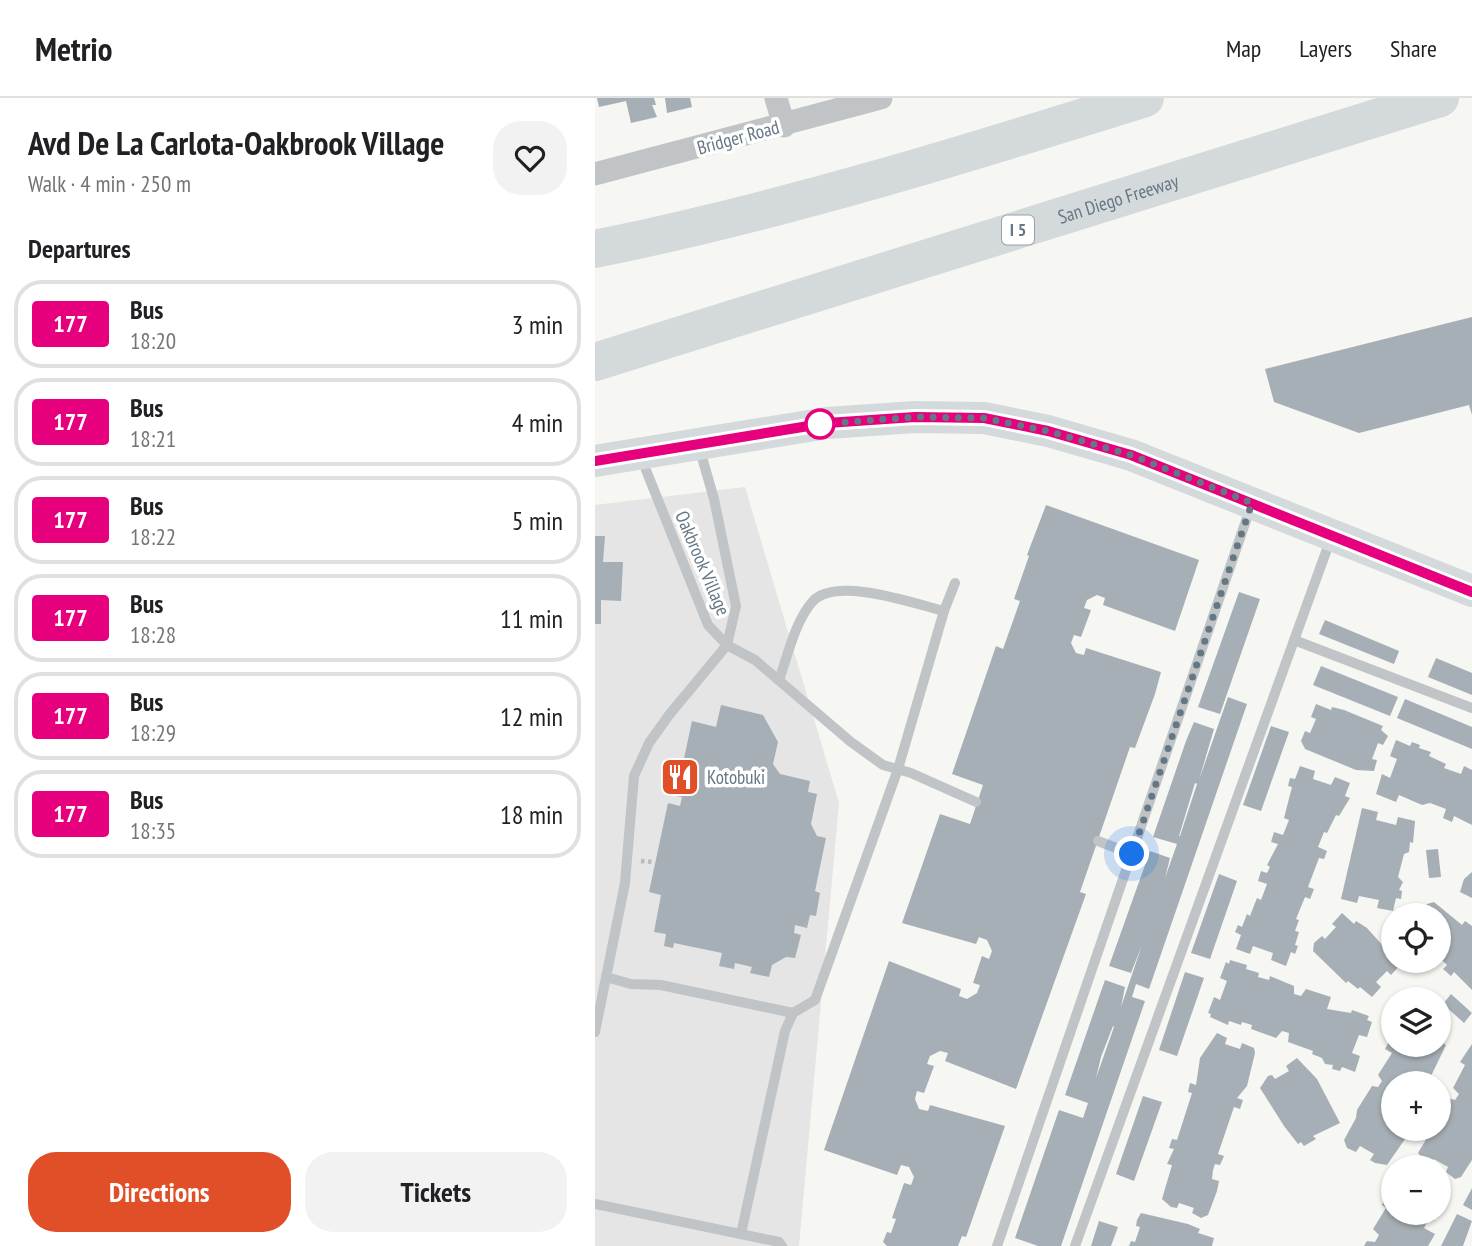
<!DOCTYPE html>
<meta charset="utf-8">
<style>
body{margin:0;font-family:"PT Sans Narrow",sans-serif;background:#f2f2f2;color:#202124;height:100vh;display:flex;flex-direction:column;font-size:26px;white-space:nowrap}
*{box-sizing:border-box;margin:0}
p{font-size:23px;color:#757577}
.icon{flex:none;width:38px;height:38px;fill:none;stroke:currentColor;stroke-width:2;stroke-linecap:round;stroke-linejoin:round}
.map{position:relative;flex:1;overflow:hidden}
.sheet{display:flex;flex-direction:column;background:#fff;width:595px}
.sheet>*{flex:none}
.badge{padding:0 14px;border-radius:5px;font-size:24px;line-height:46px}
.tools{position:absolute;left:786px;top:805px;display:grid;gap:14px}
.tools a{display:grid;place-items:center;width:70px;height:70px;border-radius:50%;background:#fff;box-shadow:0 2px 5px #0004;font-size:35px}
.you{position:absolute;width:35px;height:35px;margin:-18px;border:5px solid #fff;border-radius:50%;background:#1a73e8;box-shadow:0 0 0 10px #1a73e833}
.map>.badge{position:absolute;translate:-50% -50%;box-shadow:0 0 0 4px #fff}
h2{padding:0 28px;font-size:26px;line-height:63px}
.round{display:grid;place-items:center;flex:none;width:74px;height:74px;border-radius:28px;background:#f2f2f2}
.summary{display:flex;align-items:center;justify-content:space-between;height:119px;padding:0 28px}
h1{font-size:33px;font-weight:700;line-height:52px}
.cta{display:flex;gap:14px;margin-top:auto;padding:14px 28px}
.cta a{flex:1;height:80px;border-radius:28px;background:#e14f28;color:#fff;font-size:28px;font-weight:700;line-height:80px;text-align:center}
.cta a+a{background:#f2f2f2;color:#202124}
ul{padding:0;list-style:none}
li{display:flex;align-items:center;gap:21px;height:88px;margin:0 14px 10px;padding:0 14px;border:4px solid #e0e0e0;border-radius:28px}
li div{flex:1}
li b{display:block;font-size:26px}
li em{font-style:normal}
li .badge{min-width:77px;font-weight:700;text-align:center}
header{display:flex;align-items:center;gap:42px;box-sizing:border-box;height:98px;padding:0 35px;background:#fff;border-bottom:2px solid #e0e0e0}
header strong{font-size:33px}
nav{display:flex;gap:38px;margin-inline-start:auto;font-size:24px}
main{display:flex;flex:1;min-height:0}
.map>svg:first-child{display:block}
.built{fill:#e4e5e4}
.building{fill:#a6afb5;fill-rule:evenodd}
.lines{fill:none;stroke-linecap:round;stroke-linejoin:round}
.path{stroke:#b8bbbe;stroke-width:4.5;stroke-dasharray:3.5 3.5;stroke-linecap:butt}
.service{stroke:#c0c4c7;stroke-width:10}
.minor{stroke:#c0c4c7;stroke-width:23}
.secondary{stroke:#d4d9dc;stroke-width:32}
.motorway{stroke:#d4d9dc;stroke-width:38}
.line-casing{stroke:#fff;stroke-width:16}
.line{stroke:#e6007e;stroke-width:10}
.walk{stroke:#667784;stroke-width:7;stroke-dasharray:0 12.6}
.stop-dot{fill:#fff;stroke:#e6007e;stroke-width:3.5}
.labels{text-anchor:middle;stroke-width:7;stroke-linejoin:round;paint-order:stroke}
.shield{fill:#fff;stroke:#94a0a9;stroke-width:2}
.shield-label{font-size:18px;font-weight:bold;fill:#667784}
.street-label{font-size:19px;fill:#667784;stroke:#fff}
.poi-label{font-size:19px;fill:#667784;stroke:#fff;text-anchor:start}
</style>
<header>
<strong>Metrio</strong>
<nav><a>Map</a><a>Layers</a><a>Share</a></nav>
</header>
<main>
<section class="sheet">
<div class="summary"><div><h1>Avd De La Carlota-Oakbrook Village</h1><p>Walk · 4 min · 250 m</p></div><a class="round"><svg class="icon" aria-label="heart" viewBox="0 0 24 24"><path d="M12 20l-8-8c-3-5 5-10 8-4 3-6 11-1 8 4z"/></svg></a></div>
<h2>Departures</h2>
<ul>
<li><span class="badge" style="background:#e6007e;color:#fff">177</span><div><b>Bus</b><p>18:20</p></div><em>3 min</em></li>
<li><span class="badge" style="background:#e6007e;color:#fff">177</span><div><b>Bus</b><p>18:21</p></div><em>4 min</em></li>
<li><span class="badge" style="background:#e6007e;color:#fff">177</span><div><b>Bus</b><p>18:22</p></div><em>5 min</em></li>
<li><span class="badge" style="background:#e6007e;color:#fff">177</span><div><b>Bus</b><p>18:28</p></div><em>11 min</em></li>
<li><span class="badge" style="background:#e6007e;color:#fff">177</span><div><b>Bus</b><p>18:29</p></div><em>12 min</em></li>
<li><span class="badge" style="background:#e6007e;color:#fff">177</span><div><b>Bus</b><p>18:35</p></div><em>18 min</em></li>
</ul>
<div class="cta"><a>Directions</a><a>Tickets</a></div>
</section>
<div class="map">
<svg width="877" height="1148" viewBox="0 0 877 1148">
<rect width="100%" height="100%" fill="#f6f6f3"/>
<polygon class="built" points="150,389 244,705 204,1148 0,1148 0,407"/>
<g class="building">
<polygon points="2,0 59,0 61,7 57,7 62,19 36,25 31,3 4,9"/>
<polygon points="70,0 95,0 97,9 72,15"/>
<polygon points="877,219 877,317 874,307 764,335 679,304 670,271"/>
<polygon points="451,407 604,462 580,533 508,507 510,500 502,497 492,502 489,510 496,512 486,539 479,537 476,545 481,555 489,557 491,550 566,574 560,596 540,650 535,649 485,794 491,796 421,991 350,963 353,955 345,953 335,958 332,966 339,968 329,995 322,993 320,1001 324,1011 333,1013 335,1007 410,1028 371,1139 367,1138 363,1148 292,1148 288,1144 292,1134 296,1135 301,1121 297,1120 309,1085 316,1087 319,1079 314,1069 306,1067 302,1077 229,1052 294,863 366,891 364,898 372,901 382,895 385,887 378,885 387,858 394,861 397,853 392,842 384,839 381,846 307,825 345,716 375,726 388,687 357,676 401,548 408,551 425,503 419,501 434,458 432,457"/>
<polygon points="0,438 10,438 8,464 28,464 26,503 6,502 6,526 0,526"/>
<polygon points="644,494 665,501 625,616 603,609"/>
<polygon points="730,522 804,553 799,566 724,536"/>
<polygon points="841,560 877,575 877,597 833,579"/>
<polygon points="726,568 803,599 795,618 718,587"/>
<path d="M633 599 652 606 554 891 541 886 537 899 550 903 466 1148H443L420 1140 464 1012 488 1020 493 1005 470 997 510 882 530 889 526 909 547 847 536 875 514 868 555 753 575 760 570 780 582 746 558 739 591 643 599 624 619 631 604 682ZM600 685 602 686 585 738H584ZM518 928 519 929 501 980 506 959Z"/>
<polygon points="810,601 877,629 877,651 802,620"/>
<polygon points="721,606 736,612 737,609 749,612 788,628 786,632 793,638 788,647 783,645 777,661 782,662 779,673 761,672 710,651 706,643 710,633 715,635 721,621 716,619"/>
<polygon points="126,607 168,617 183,644 178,666 185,676 215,683 213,694 222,696 216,726 222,738 231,740 220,793 225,795 221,818 215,817 212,830 200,827 199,835 206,837 200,860 191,859 177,867 174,879 155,875 157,869 140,865 139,871 124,868 127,855 79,845 78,850 69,848 71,836 59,834 66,797 54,794 73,705 85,708 87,699 81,698 97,623 121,629"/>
<polygon points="676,628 694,634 666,713 648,707"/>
<polygon points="801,642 815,648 817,644 825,647 824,650 836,654 834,658 851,666 849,670 866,676 869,668 877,672 877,727 859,718 857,724 848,720 851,711 835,705 827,707 804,697 801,704 781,696 787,676 795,680 802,661 795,658"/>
<polygon points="705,668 720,673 718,681 736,687 740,679 755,685 750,698 755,700 744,718 741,717 732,735 729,734 723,749 732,753 729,761 724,760 713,789 719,791 715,801 710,799 701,821 704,822 700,833 704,834 700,847 703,848 700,856 696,854 691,868 676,862 678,855 658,848 655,856 641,851 646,837 640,834 643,827 647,829 652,816 655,818 662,800 666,802 672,786 663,783 666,773 672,775 675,769 672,767 683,746 676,744 679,734 688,737 694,722 689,720 697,689 693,688 695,680 700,681"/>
<polygon points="767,710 783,714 781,722 801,727 803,719 820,723 818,745 815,744 814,754 809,756 803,779 808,784 804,792 807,793 806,801 801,800 798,813 782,810 784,802 764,798 762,805 746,801"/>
<polygon points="843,751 846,779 834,780 831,752"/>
<polygon points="877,774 877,800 865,794 869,781"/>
<polygon points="624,776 642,783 615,861 596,855"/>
<polygon points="839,804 867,827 870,823 877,828 877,892 859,874 856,878 848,871 852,867 847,862 844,866 844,817 826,815 832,806"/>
<polygon points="747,815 759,826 761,823 772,830 805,867 796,877 792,873 781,884 786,889 777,899 765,889 763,891 753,883 751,885 718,853 719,845 727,838 730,841 741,829 737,826"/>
<polygon points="635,862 652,867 651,871 664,875 663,879 674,882 675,878 699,888 699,896 706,898 711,891 736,899 732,911 756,915 757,912 774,918 772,922 777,924 772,939 764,937 757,955 765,958 760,974 747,969 745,973 737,971 738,967 730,966 727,960 717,956 718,953 693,944 694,935 687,933 681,940 656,931 657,927 647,924 646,927 634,923 633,927 615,919 616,916 613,915 619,899 625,902 632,883 625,880 631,864 634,866"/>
<polygon points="590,874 609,880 582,958 564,952"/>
<polygon points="856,896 877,915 869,925 848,906"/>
<polygon points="622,935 632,940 630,946 645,951 647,945 659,950 660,955 652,988 642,1000 648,1002 645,1011 639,1009 623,1056 629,1058 625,1067 620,1066 618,1072 617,1081 624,1083 622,1093 613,1117 606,1120 597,1115 599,1110 584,1105 582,1110 576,1109 567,1101 577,1067 572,1066 579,1051 574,1050 577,1041 582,1042 597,995 593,994 595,985 601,987 605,960"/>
<polygon points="844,936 851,942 849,946 851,947 836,978 844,982 843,985 798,985 798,1031 817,1031 792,1067 780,1065 775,1062 779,1056 765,1048 761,1054 752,1050 749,1042 761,1020 762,1012 777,988 783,989 787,983 783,977 797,955 790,951 795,942 798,947 844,947"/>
<polygon points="877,946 877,1062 866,1079 860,1081 851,1074 853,1069 839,1061 836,1066 832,1065 823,1055 836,1033 833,1031 844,1031 844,1013 852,1000 860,1002 864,996 858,990 870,967 865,964"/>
<polygon points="702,960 722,981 745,1025 718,1038 721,1041 709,1048 706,1044 703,1046 689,1028 665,990 673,978 677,977 680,981 694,973 691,968"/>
<polygon points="548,998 567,1004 539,1083 521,1076"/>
<polygon points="798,1072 798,1115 844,1115 838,1123 834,1120 829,1130 840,1136 833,1148 769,1148 772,1143 780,1144 784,1137 778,1131 791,1110 787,1107 796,1084 792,1082"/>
<polygon points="844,1085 855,1095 847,1113 844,1111"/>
<polygon points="877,1090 877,1112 868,1107"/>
<polygon points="546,1115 593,1126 605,1131 603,1135 619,1140 617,1148 534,1148 536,1143 540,1144 545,1129 541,1128 542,1122"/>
<polygon points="862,1116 877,1123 868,1148 846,1148"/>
<polygon points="504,1123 523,1129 516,1148 496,1148"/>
</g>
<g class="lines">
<polyline class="path" points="46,763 60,764"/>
<g class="service">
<polyline points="104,349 119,401 141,508 132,547"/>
<polyline points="45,357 113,527 132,547"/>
<polyline points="699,542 877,610"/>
<path d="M184 582C193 557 200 523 218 503 242 478 321 506 349 513"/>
<polyline points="503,743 537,756"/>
<polyline points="11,879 36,886 66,887 198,915"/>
<polyline points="0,934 30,785 39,678 54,645 74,617 132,547 160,562 256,644 288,667 316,675 381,704"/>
<polyline points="0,1106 184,1144 187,1148"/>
<polyline points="146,1136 190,933 198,915 220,902 303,671 349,513 360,485"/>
<polyline points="402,1148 656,408"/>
<polyline points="480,1148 736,440"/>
</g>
<g class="minor">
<polyline points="181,0 189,28"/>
<polyline points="0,76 286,0"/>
</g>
<polyline class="secondary" points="0,363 232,325 320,319 389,320 453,333 536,357 877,493"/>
<g class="motorway">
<path d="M0 151C187 113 368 57 550 0"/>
<path id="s1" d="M0 264 845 0"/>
</g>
</g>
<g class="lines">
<g class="line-casing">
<polyline id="line" points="0,363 232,325 320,319 389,320 453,333 536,357 877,494"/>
</g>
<use href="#line" class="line"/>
<polyline class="walk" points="225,326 320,319 389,320 453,333 536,357 657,405 537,756"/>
</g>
<defs>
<g id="restaurant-square" transform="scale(2.0125)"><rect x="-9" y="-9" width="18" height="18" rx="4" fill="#e14f28" stroke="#fff"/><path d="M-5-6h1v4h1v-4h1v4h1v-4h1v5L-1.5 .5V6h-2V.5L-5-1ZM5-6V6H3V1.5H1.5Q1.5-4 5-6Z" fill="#fff"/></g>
</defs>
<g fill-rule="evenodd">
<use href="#restaurant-square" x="85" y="679"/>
</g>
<circle class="stop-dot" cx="225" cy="326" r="14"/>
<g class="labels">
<rect class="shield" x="407" y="117.5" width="32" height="29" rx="5"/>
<g class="shield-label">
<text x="423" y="138">I 5</text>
</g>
<g class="street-label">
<text transform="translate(143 39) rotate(-15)" y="7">Bridger Road</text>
<text dy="7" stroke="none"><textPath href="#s1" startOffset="548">San Diego Freeway</textPath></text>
<text transform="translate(108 465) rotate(67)" y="7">Oakbrook Village</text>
</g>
<g class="poi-label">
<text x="112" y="686">Kotobuki</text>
</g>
</g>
</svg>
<div class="tools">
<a><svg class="icon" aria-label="locate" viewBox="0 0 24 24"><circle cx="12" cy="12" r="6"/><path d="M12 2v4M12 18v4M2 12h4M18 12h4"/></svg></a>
<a><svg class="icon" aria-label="layers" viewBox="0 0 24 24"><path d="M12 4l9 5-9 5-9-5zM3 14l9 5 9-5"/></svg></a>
<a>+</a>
<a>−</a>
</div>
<div class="you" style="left:537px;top:756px"></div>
</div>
</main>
